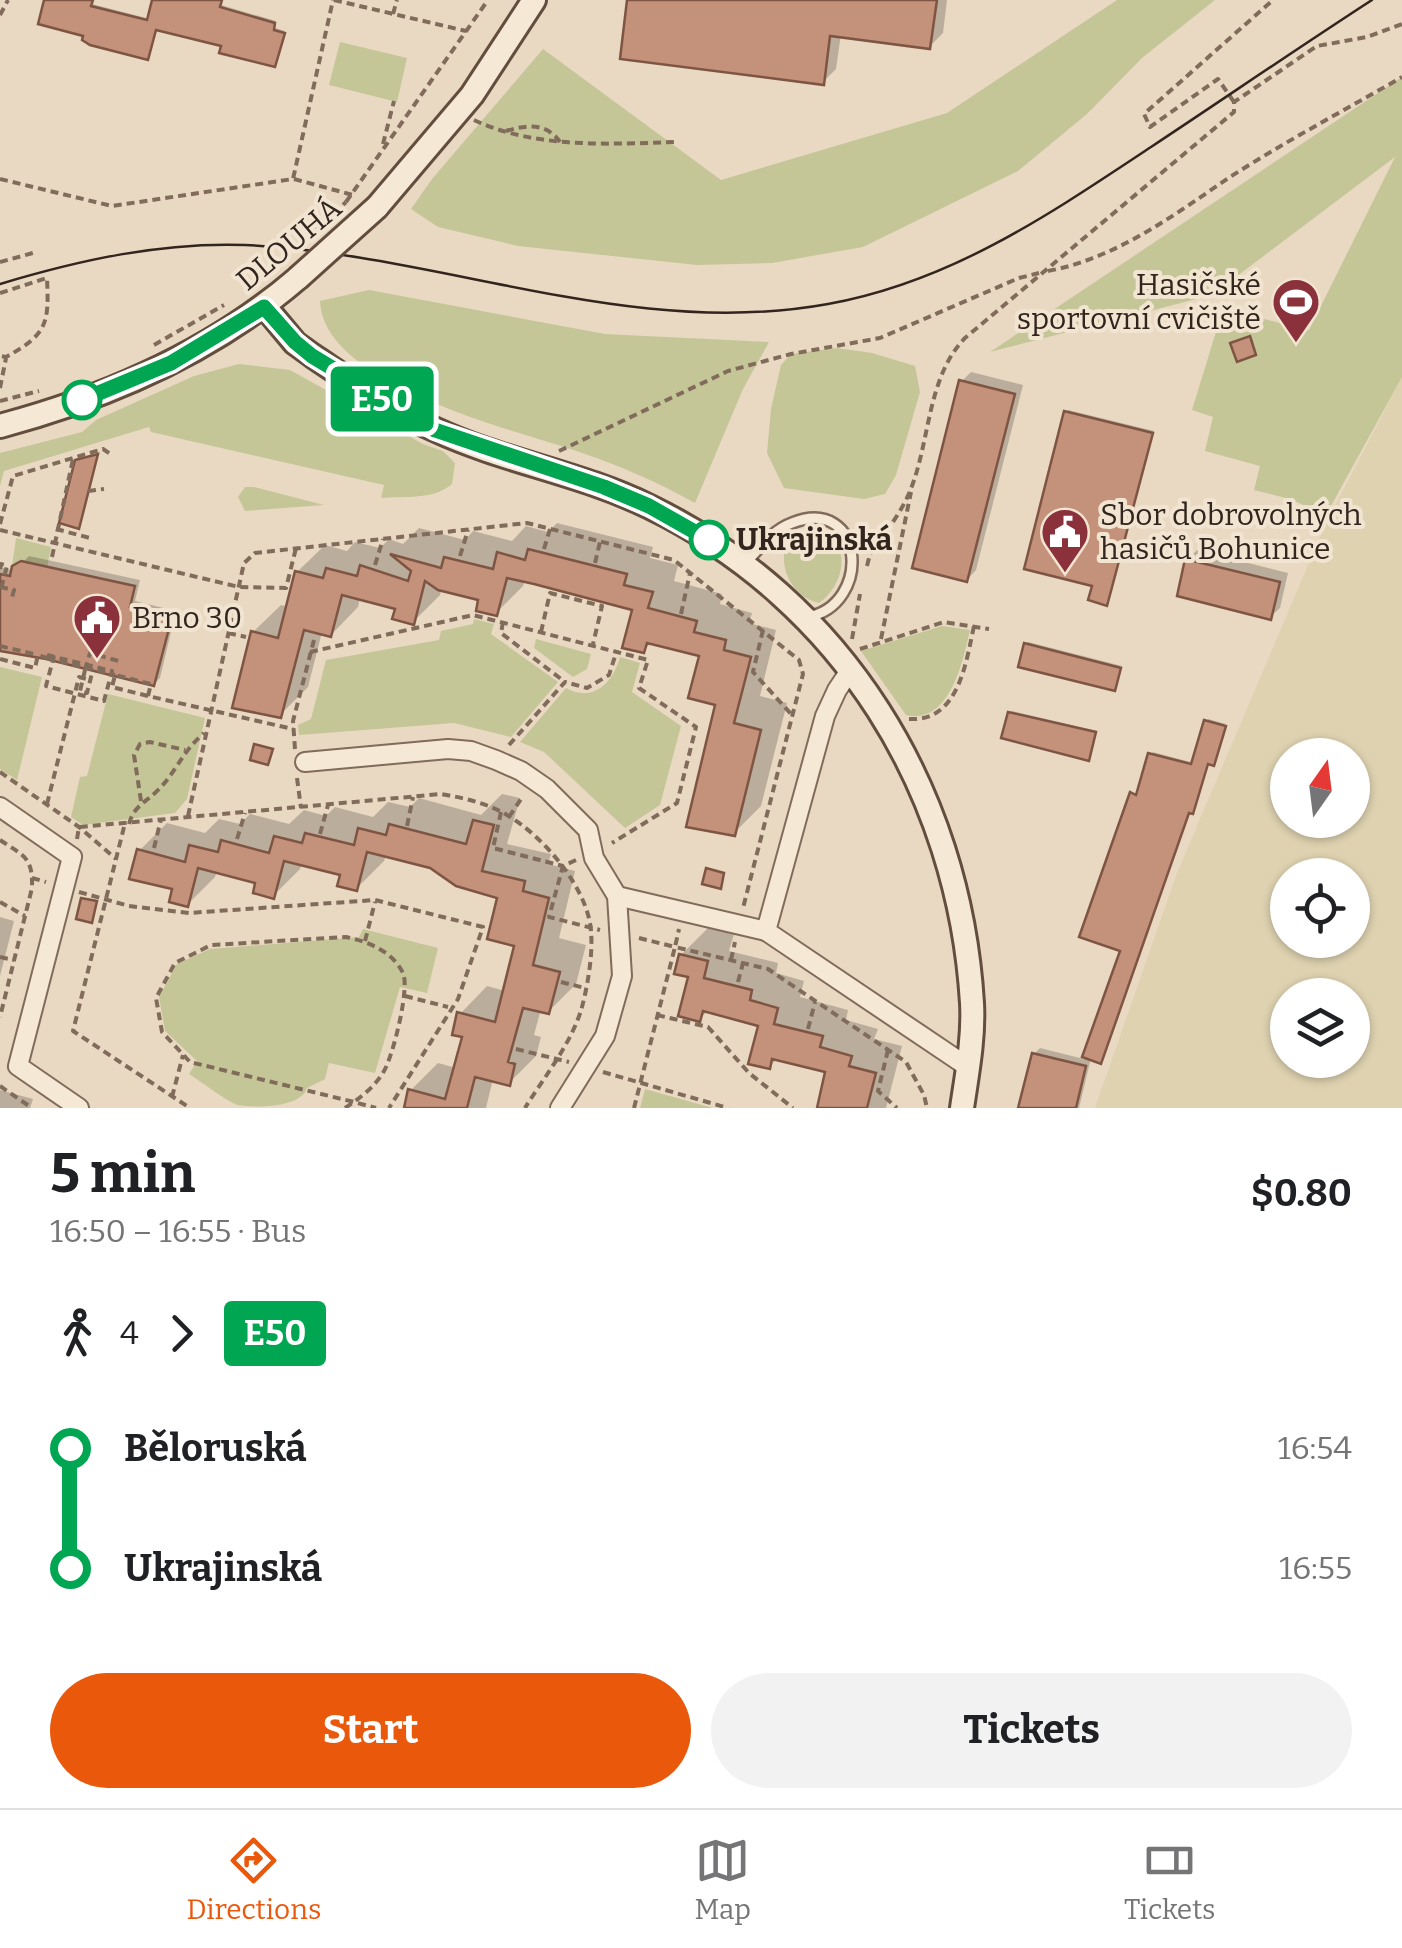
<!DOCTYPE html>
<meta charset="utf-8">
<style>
body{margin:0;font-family:Bitter,serif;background:#f2f2f2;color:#202124;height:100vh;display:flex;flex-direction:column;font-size:38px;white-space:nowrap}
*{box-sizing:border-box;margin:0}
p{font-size:32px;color:#757577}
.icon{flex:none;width:55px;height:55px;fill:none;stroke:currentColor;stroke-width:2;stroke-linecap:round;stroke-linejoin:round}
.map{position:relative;height:1108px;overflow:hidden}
.side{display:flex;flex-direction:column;background:#fff;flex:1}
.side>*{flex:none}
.badge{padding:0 20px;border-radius:8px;font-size:35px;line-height:65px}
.needle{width:65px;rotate:14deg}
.controls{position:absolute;left:1270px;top:738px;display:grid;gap:20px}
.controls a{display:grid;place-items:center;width:100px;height:100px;border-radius:50%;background:#fff;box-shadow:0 2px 8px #0004;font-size:50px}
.map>.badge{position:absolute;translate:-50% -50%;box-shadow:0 0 0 5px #fff}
.legs{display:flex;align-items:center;gap:15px;height:110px;padding:0 50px;font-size:32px}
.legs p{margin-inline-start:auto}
.summary{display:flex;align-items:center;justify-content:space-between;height:170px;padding:0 50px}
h1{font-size:55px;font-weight:700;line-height:75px}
.primary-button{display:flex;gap:20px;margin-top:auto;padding:20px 50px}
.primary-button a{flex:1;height:115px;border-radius:60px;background:#ea580c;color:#fff;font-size:40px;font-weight:700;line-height:115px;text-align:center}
.primary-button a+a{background:#f2f2f2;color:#202124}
ul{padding:0 50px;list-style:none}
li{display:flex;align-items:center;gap:35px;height:120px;font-size:38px}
li i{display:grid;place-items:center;width:15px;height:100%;margin:0 12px;background:currentColor}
li i::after{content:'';width:25px;height:25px;margin:-12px;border:8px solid;border-radius:50%;background:#fff}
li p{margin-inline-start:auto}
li:first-child i{background:linear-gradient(#0000 50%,currentColor 0)}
li:last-child i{background:linear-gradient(currentColor 50%,#0000 0)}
.tabs{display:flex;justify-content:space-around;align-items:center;height:140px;border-top:2px solid #e0e0e0;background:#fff;font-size:28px;color:#757577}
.tabs a{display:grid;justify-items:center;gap:5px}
.tabs .selected{color:#ea580c}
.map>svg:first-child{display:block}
.farmland{fill:#ded2b0;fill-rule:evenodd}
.green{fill:#c5c697}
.shadow{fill:#0003}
.building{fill:#c4927b;stroke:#7e5443;stroke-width:2.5}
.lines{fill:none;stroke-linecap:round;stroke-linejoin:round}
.lane-casing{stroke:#816b5b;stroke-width:14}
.street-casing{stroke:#816b5b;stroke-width:22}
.secondary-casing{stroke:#634d3e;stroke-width:28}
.path{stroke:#816b5b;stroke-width:4;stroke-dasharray:8 5;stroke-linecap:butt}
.lane{stroke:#f5e8d4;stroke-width:9}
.street{stroke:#f5e8d4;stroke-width:18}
.secondary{stroke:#f5e8d4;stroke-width:22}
.tram{stroke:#32251e;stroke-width:2.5}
.secondary-bridge-casing{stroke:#634d3e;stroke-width:28;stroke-linecap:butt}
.path-bridge{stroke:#816b5b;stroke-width:4;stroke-dasharray:8 5;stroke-linecap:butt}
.secondary-bridge{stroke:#f5e8d4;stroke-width:22}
.line-1-casing{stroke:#fff;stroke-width:22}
.line-1{stroke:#00a651;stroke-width:15}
.stop-1-dot{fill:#fff;stroke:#00a651;stroke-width:5}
.labels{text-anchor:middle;stroke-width:8;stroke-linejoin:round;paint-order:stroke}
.street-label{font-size:30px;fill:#32251e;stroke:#f1e4d1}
.poi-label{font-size:30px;fill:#32251e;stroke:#f1e4d1;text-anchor:start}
.stop-label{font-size:30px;font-weight:bold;fill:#32251e;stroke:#f1e4d1;text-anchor:start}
</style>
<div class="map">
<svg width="1402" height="1108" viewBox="0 0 1402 1108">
<rect width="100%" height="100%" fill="#e9d9c2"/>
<path class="farmland" d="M1402 377V1108H1095L1177 873 1326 523ZM1288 755H1352V820H1288ZM1352 875V940H1288V875ZM1288 995H1352V1060H1288Z"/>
<g class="green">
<polygon points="1117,0 1215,0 1142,58 1087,114 1018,171 863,247 772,263 697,265 518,246 438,227 411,209 432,179 543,49 721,180 947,113"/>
<polygon points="340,42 407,58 397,102 329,85"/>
<polygon points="1402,77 1402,377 1326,515 1290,499 1254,490 1260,466 1205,451 1213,417 1192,410 1223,309 1309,330 1395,157 1212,295 990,352"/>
<path d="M369 290 605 334 769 342 743 389 695 503C659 483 621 466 582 453 517 430 323 386 320 301Z"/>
<polygon points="837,348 872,353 915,366 920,392 896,475 885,494 864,499 784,488 767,453 771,409 781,365 791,354"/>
<path d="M239 364 290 370 423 444 443 451 455 463 452 484C434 500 404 496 381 498L384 485 151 432 149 427 4 471 0 486V453L82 432 96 420 194 376Z"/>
<polygon points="245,487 254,487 324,505 245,511 238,497"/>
<path d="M810 529C854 536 847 583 819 603 791 597 775 563 789 538Z"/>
<polygon points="16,538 51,547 47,568 12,566"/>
<polygon points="474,619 494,624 491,634 558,682 511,737 454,723 299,735 298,725 311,719 326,660 439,640 441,631 473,624"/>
<path d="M942 626 970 630C963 661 950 725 906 715L861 651Z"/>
<polygon points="536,639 591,654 587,669 573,677 534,648"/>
<path d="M620 657 640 663 632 692 681 726 660 805 625 828 544 752 520 742 566 688C593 703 613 683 620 657Z"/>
<polygon points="0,667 42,677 17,780 0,769"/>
<polygon points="108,694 205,718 187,799 175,813 83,825 71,817 80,777 87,776"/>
<path d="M363 929 438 948 427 993 400 987 375 1073 329 1063 325 1079 307 1088C301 1108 256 1108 237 1105 220 1097 205 1084 189 1074L197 1061 165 1031 159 997 177 964 210 949 359 937Z"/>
<polygon points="645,1089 713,1108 640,1108"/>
</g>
<g class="shadow">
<polygon points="47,0 93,0 92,4 150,19 155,0 222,0 221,5 276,21 275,28 285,31 275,64 224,44 157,27 148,57 86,34"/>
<polygon points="630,0 947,0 943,33 930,46 841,34 836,69 823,82"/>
<polygon points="971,372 1023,385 976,570 967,580 962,381"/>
<polygon points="1068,410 1154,431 1106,603 1095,584 1066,412"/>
<polygon points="557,523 653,547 650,558 678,565 674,581 722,594 720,604 752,613 749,623 776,630 760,696 787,703 761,806 734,833 718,703 702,655 652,642 643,651 635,608 525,580 523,586 496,613 481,598 442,588 440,595 413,622 398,608 360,598 358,607 331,635 322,632 308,687 280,715 253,632 281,605 289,607 297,572 325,545 347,551 355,542 380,548 389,539 403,544 419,528 465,540 473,531 512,541 526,526 548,532"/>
<polygon points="1197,550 1288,573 1280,608 1270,617 1188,560"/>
<polygon points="29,556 140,580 135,601 176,611 160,678 154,684 47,657 0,649 0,567 14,571"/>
<polygon points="1028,642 1122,666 1117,686 1115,688 1026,644"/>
<polygon points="1012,711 1097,731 1091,756 1088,759 1010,713"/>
<polygon points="1208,719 1226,724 1216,760 1209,761 1195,809 1190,810 1091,1058 1079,1108 1020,1108 1034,1054 1040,1048 1084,1059 1123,949 1132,794 1139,793 1151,754 1153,752 1194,763"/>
<polygon points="502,794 520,798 507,844 551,854 548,864 575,871 559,938 586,945 576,984 549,1011 541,1009 534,1035 541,1037 536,1056 509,1083 493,1079 486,1108 406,1108 410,1091 438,1063 456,1068 465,1035 460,1014 487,986 505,991 517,944 500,896 431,866 386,855 384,861 357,888 343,873 302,863 300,869 273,896 258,881 217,870 215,877 188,904 140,850 167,823 205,833 219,819 240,824 250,814 289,824 304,810 326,816 335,807 373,817 388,802 410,807 419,798 481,815"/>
<polygon points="0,917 14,921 0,976"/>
<polygon points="709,927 734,934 729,951 778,963 776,973 804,981 800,997 848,1010 846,1020 878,1029 874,1039 902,1046 886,1108 818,1108 828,1070 778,1058 769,1067 761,1024 709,1010 699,1019 691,975 681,955"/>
<polygon points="0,1090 33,1099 30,1108 0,1108"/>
</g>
<g class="building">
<polygon points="44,0 93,0 91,6 147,20 152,0 222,0 220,7 275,23 274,30 285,33 275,67 219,53 221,46 156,30 148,60 90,45 82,40 83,36 38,24"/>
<polygon points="627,0 937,0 930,49 830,36 824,85 620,59"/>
<polygon points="1250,336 1256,355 1237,362 1230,343"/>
<polygon points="959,380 1015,394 967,582 912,568"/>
<polygon points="1064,411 1153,433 1107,606 1088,600 1092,586 1024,569"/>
<polygon points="98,454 79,529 59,523 75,460"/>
<polygon points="528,549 627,574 624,585 653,592 648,608 697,621 694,632 726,640 724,650 751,657 734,723 761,730 735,836 686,827 715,705 688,698 699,656 647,643 644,653 622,648 632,610 534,584 507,578 497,616 476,611 478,600 438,590 425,581 414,625 392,619 395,609 342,595 331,637 304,630 281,718 232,708 251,631 278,638 295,571 323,578 326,568 357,576 360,565 408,581 411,571 390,554 441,568 444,557 493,569 497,552 525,560"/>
<polygon points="1185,559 1280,582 1271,620 1177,596"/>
<polygon points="21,561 135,586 130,607 172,617 154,686 46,659 0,651 0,574 10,576 12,566"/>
<polygon points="1024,643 1121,668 1115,691 1018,667"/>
<polygon points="1008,712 1096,732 1089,761 1001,738"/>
<polygon points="1204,720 1226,726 1214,766 1208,764 1193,814 1189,813 1101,1064 1082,1057 1120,951 1079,937 1130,792 1136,795 1148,753 1191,764"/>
<polygon points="254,744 273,749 268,765 250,760"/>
<polygon points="473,820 494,825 482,871 525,881 523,891 549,898 533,965 560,972 549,1014 523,1008 508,1062 515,1064 510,1086 475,1077 467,1108 404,1108 408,1089 445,1099 462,1037 452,1035 457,1012 495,1022 514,946 487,939 497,898 456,886 430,868 367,852 357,891 337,886 340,875 284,861 274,899 253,893 255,883 198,868 188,907 169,902 172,889 129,879 137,849 185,862 189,845 218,852 221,840 269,853 274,836 302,843 305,833 354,845 358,828 386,835 389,824 466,844"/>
<polygon points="706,868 724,873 721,889 702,884"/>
<polygon points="81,898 97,901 92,923 76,919"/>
<polygon points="679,954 708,961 704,978 752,990 750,1000 778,1008 774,1024 823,1036 820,1047 852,1056 849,1066 876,1073 867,1108 817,1108 825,1072 772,1059 770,1069 748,1064 758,1026 703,1011 700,1022 678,1016 688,977 674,974"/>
<polygon points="1032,1053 1086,1066 1076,1108 1018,1108"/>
</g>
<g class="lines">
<g class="lane-casing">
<path id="lane" d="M744 565C758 550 772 530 792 523 865 494 873 606 807 617"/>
</g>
<g class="street-casing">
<g id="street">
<polyline points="851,669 837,690 825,716 766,931 968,1067"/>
<polyline points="305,762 448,749 471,751 496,760 521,771 547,789 588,830 594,858 617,896 622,976 605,1036 560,1108"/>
<polyline points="0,807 72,857 18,1066 79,1108"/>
<polyline points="617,896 766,931"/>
</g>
</g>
<g class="secondary-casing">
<g id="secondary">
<polyline points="377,207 472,95 534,0"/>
<path d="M265 307 295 343 313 356C352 382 393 411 436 430 505 462 581 473 650 507 843 601 959 790 972 1003 974 1037 967 1074 962 1108"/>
<path d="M0 426C109 397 212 352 298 278"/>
</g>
</g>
<g class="path">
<polyline points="334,0 466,31"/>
<polyline points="393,14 397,0"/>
<polyline points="0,15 8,0"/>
<polyline points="1234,102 1218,79 1150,127 1144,114 1273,0"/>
<path d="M474 120C536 149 610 144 676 142"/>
<path d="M506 131C526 125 546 122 560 142"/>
<polyline points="383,144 394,101"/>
<polyline points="0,179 112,206 293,179 333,0"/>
<polyline points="294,179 353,195"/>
<polyline points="346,202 488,0"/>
<polyline points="0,262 33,253"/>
<path d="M1048 271C1117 258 1174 215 1230 177 1286 141 1345 110 1402 77"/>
<path d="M0 293 47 278C49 323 48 334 6 357L0 356"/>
<polyline points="154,345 224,305"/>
<polyline points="0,388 6,358"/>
<polyline points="0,401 39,391"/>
<polyline points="559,451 728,371 791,354 880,338 1019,278 1039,273"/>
<polyline points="88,491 104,489"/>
<polyline points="0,524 13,476 103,449 112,455"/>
<polyline points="56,529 90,538"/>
<polyline points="0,530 239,587 286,588 296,548"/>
<polyline points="544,549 550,529"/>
<polyline points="460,556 468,530"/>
<polyline points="52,557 73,459"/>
<polyline points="595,563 600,542"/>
<polyline points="375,565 383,539"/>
<path d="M867 566 870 554C885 533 903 511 912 486 930 438 928 376 965 338L1234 112V102L1317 46 1367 37 1402 24"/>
<polyline points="0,569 1,564 7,566 0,593"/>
<polyline points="0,587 14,590 11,601"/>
<polyline points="681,614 690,573"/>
<polyline points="503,622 501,633 565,682"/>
<polyline points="763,630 753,672 791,714"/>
<polyline points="541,632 550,593 602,606 593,644"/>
<polyline points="228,633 246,637"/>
<polyline points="852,639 860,594"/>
<polyline points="881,639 911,492"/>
<polyline points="0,646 38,655"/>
<polyline points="860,649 944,622 989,629"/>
<polyline points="310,652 473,615 648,660 639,688 696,727 677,803 612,843"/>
<polyline points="47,655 112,671 104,701 46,686 54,656"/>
<polyline points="0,659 35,668 38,655 47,658"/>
<polyline points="85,670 90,653 122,662"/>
<polyline points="148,696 112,687 115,675 151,684 148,696 293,729"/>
<path d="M909 719C959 722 966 662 974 626"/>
<polyline points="509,745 565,682 587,688 609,675 617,650"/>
<polyline points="295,749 293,721 314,640"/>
<polyline points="0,772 79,827 116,859"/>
<polyline points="297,778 301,808"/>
<polyline points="141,801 134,755 140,744 150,742 185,750"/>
<polyline points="47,804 79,677 90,680"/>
<polyline points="501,812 493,848 563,866"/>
<polyline points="188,816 244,563 255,553 527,523 674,560 799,660 803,674 743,908"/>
<polyline points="509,817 523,796"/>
<path d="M129 824C134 805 147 802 159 789 176 772 182 752 204 733"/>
<polyline points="407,826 413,797"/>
<polyline points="124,827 73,1031 190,1108"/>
<polyline points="320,834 328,805"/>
<path d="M77 839 79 827 441 794C464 798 487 803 507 815 543 836 588 888 591 931 593 954 588 984 582 1007 572 1043 544 1077 525 1108"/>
<polyline points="237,839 245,813"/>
<path d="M0 840C24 856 33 857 32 888L0 1017"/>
<polyline points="154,848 161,819"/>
<polyline points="576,860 563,866 549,917 600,930"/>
<polyline points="32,878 46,882"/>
<polyline points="79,892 129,906 189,913 375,900 483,927 458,999 389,1108"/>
<polyline points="0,902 25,916"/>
<polyline points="639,938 675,947 679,929"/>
<polyline points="365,941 375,902"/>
<polyline points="0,957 14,960"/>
<polyline points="731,960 735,942"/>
<polyline points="561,982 585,988"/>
<polyline points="738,982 743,963"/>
<polyline points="405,996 448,1007"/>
<polyline points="657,1015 708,1027 749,1073 793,1108"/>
<polyline points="808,1029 815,1002"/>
<polyline points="516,1049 569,1062"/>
<polyline points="888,1050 878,1091 897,1108"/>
<polyline points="603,1072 728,1108"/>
<polyline points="0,1086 32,1108"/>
<polyline points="172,1097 183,1055"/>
<path d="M345 1108C359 1099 375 1087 384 1071 393 1056 410 988 403 973 392 951 369 942 346 937L211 945 175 963 156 998 162 1032 190 1062 354 1102 376 1108"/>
<polyline points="634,1108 675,947 768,969 906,1062 924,1095 927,1108"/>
</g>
<use href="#lane" class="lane"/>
<use href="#street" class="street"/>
<use href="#secondary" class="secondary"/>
<path class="tram" d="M0 284C80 260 161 242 245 245 442 254 630 340 828 304 951 282 1050 214 1151 147 1225 98 1298 48 1372 0"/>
<g class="secondary-bridge-casing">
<polyline id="secondary-bridge" points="298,278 377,207"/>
</g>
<g class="path-bridge">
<polyline points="315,232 346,202"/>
<polyline points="47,658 115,675"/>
<polyline points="85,670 80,691 87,693 93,669"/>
</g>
<use href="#secondary-bridge" class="secondary-bridge"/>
</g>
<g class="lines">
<g class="line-1-casing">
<polyline id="line-1" points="82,400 171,363 264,307 295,342 312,356 435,430 604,487 649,506 709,540"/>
</g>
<use href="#line-1" class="line-1"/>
</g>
<defs>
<g id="stadium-pin" transform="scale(2.5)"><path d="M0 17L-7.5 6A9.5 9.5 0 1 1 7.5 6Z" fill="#8a313b" stroke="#f1e4d1"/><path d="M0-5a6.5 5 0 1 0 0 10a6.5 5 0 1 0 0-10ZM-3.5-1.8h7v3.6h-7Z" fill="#fff"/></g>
<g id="civic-pin" transform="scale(2.5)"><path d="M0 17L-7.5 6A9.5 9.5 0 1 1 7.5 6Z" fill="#8a313b" stroke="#f1e4d1"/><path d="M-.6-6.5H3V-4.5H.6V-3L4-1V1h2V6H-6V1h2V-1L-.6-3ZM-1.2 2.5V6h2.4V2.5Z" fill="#fff"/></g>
</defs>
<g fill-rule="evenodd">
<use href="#stadium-pin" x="1296" y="302"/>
<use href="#civic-pin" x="1065" y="532"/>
<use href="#civic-pin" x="97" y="618"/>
</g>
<g class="stop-1-dot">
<circle cx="82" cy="400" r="18"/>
<circle cx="709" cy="540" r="18"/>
</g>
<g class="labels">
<g class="street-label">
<text transform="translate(289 244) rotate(-40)" y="10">DLOUHÁ</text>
</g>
<g class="poi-label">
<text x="1261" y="295" text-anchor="end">Hasičské<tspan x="1261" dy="34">sportovní cvičiště</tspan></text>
<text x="1100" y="525">Sbor dobrovolných<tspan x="1100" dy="34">hasičů Bohunice</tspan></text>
<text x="132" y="628">Brno 30</text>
</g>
<g class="stop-label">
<text x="736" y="550">Ukrajinská</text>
</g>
</g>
</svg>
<div class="controls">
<a><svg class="needle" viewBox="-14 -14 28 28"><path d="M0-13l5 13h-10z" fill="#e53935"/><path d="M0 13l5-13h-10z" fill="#757577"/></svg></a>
<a><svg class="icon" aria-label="locate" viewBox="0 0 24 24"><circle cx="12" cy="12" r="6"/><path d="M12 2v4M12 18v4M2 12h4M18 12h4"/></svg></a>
<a><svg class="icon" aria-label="layers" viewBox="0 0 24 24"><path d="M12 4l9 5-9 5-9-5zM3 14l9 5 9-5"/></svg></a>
</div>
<b class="badge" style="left:382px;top:399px;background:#00a651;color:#fff">E50</b>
</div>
<section class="side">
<div class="summary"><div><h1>5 min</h1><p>16:50 – 16:55 · Bus</p></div><b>$0.80</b></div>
<div class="legs"><svg class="icon" aria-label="walk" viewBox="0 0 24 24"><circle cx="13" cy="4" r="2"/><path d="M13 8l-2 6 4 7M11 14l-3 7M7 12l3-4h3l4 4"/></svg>4<svg class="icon" aria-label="forward" viewBox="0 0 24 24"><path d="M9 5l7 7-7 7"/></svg><b class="badge" style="background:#00a651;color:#fff">E50</b></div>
<ul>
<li><i style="color:#00a651"></i><b>Běloruská</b><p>16:54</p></li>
<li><i style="color:#00a651"></i><b>Ukrajinská</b><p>16:55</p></li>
</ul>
<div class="primary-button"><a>Start</a><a>Tickets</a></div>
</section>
<nav class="tabs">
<a class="selected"><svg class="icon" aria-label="directions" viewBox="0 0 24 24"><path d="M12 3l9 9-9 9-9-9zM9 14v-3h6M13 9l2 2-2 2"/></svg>Directions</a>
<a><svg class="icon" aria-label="map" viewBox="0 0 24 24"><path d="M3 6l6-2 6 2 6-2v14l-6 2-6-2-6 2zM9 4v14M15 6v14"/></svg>Map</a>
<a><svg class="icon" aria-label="tickets" viewBox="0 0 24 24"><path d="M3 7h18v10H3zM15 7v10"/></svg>Tickets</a>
</nav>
